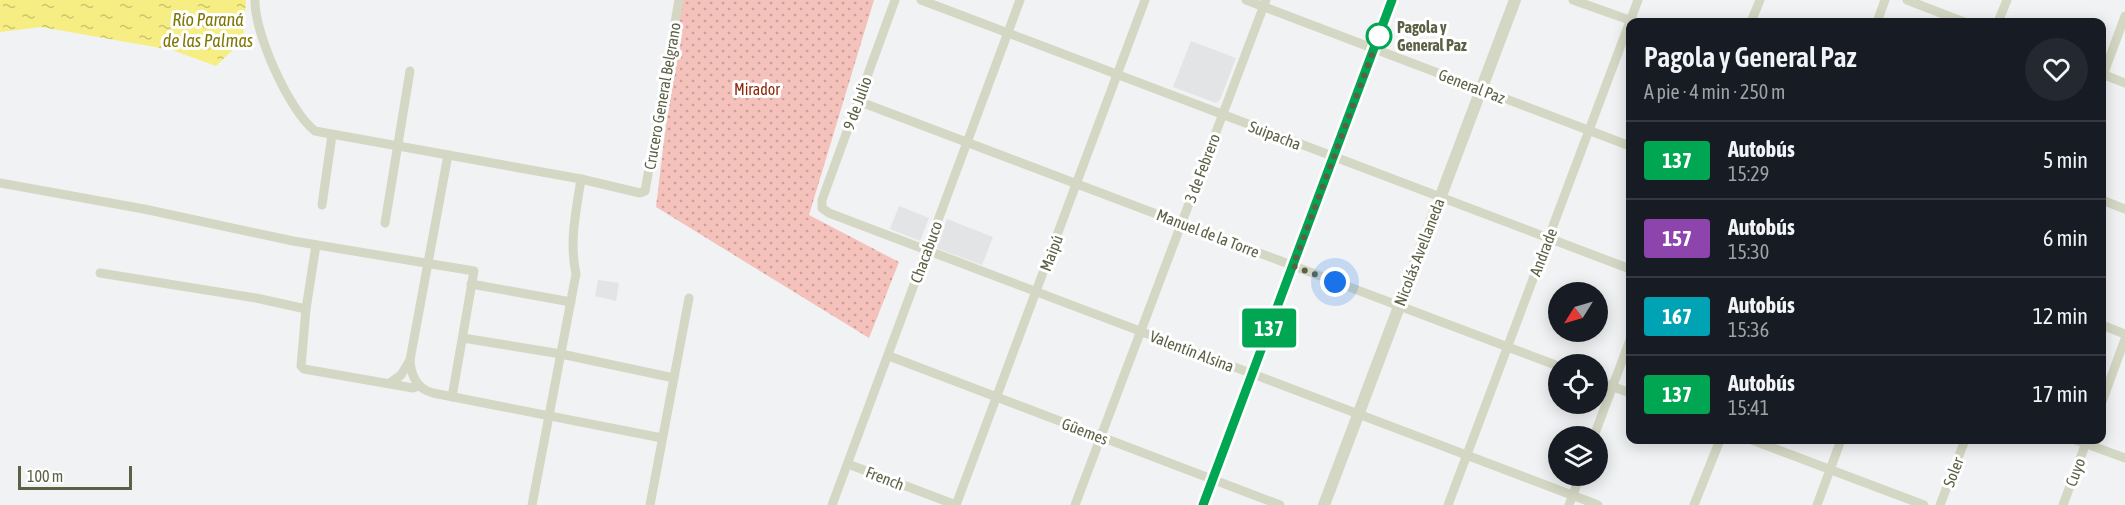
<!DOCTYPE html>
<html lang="es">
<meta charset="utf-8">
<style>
body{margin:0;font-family:"Asap Condensed",sans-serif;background:#242831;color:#f1f3f6;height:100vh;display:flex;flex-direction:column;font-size:22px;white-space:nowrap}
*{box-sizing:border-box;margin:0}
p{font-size:20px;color:#9ea1a6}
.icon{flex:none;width:33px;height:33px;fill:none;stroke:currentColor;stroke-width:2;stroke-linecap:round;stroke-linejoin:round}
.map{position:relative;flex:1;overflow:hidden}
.side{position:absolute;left:1626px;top:18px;width:480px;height:426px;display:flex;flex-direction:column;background:#171b24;border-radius:12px;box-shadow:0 3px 15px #0003}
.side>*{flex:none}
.badge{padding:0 12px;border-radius:4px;font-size:21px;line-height:39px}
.needle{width:39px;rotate:233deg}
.fabs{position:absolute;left:1548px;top:282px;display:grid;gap:12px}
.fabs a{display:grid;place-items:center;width:60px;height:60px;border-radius:50%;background:#171b24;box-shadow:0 3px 15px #0003;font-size:30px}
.scale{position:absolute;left:18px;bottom:15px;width:114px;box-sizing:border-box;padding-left:6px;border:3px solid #5c6146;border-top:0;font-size:16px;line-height:21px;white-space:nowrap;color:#5c6146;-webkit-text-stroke:4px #fff;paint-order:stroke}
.you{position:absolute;width:30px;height:30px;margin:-15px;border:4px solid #fff;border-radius:50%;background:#1a73e8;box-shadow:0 0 0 9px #1a73e833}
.map>.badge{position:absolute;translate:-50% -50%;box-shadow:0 0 0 3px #fff}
.round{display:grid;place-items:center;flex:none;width:63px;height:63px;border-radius:32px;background:#242831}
.headline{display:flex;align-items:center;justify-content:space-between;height:102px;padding:0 18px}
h1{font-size:28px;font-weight:600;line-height:45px}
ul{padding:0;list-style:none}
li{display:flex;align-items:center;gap:18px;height:78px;padding:0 18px;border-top:2px solid #363941}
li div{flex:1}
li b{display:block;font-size:22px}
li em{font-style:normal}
li .badge{min-width:66px;font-weight:700;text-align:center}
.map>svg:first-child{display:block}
.education{fill:#e2e4e5}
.green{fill:url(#green-dots)}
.water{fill:url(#water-ripples)}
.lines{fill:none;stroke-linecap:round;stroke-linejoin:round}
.minor{stroke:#d4d7c3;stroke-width:9}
.tertiary{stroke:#d4d7c3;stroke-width:12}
.line-casing{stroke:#fff;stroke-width:14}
.line{stroke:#00a651;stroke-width:9}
.walk{stroke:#5c6146;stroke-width:6;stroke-dasharray:0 10.8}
.stop-dot{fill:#fff;stroke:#00a651;stroke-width:3}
.labels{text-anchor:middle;stroke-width:6;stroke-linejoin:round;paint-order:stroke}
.stop-label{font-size:16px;font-weight:bold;fill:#5c6146;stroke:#fff;text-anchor:start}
.street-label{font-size:16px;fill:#5c6146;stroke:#fff}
.park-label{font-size:16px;fill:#8e280c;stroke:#fff}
.water-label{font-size:18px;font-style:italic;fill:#7f7606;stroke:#fff}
</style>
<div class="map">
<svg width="2125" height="505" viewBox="0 0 2125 505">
<defs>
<pattern id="green-dots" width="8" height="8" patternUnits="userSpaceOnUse" patternTransform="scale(1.5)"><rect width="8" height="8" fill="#f5c1bb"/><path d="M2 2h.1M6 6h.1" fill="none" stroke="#caa09a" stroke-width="1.8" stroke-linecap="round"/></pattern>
<pattern id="water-ripples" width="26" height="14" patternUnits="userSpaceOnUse" patternTransform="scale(1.5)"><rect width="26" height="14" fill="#f7ee83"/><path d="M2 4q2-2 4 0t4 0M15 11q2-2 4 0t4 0" fill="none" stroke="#cbc46d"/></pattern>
</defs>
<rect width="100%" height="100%" fill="#f1f2f4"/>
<g class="education">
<polygon points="1191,41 1236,58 1220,100 1216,103 1173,87"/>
<polygon points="899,206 929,218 920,241 890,229"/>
<polygon points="947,219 993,237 982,265 936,248"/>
<polygon points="598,280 619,283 616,301 595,296"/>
</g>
<polygon class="green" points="681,0 874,0 809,215 899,262 869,338 656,207"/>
<polygon class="water" points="0,0 246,0 243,40 216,66 172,50 41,27 0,32"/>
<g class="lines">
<g class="minor">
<path d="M255 0C254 32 289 111 315 131L581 179 640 193 645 191 679 0"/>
<polyline points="895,0 822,200 822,208 829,213 1598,505"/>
<polyline points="921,0 1630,269"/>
<polyline points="1246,0 1630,146"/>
<polyline points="1573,0 1635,22"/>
<polyline points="1907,0 1964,22"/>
<polyline points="1751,22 1760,0"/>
<polyline points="1877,22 1885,0"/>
<polyline points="1998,22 2007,0"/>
<polyline points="2102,74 2125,83"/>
<polyline points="2102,78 2125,16"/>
<polyline points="858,101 1558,366"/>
<path d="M448 155 410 360C411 376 417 389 433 393L662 438"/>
<polyline points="0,183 144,209 293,241 474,271 452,397"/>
<polyline points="2102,200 2125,209"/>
<polyline points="322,205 332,135"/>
<polyline points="385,223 410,71"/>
<polyline points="316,245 306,309 301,366 304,369 413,388 419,386"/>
<polyline points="100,273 256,298 306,309"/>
<polyline points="471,284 571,302"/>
<polyline points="2102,325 2125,334"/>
<polyline points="463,338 561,354 674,378"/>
<polyline points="889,356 1280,505"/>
<polyline points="1598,381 1630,393"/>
<polyline points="390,383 401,375 410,360"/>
<polyline points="2102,402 2125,339"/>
<polyline points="1594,436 1630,340"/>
<polyline points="1752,440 1924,505"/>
<polyline points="2076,440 2125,458"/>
<polyline points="848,464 956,505 1145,0"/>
<path d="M532 505 576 274C569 241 576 212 581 179"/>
<polyline points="650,505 689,298"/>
<path d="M832 505C895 337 957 168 1020 0"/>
<polyline points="1075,505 1266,0"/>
<polyline points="1448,505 1638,0"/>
<polyline points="1569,505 1580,476"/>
<polyline points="1694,505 1720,440"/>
<polyline points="1817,505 1841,440"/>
<polyline points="1940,505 1965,440"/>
<polyline points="2063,505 2087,440"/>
</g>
<g class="tertiary">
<polyline points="1203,505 1392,0"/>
<polyline points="1324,505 1515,0"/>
</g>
</g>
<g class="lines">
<g class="line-casing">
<polyline id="line" points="1203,505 1392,0"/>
</g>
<use href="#line" class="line"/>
<polyline class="walk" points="1335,282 1293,266 1379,36"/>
</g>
<circle class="stop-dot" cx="1379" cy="36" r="12"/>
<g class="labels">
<g class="stop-label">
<text x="1397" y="33">Pagola y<tspan x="1397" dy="18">General Paz</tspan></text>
</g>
<g class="street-label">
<text transform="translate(1472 86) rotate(21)" y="6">General Paz</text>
<text transform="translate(662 96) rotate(-80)" y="6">Crucero General Belgrano</text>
<text transform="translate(857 103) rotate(-70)" y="6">9 de Julio</text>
<text transform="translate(1275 135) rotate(21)" y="6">Suipacha</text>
<text transform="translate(1202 168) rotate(-69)" y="6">3 de Febrero</text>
<text transform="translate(1208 233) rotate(21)" y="6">Manuel de la Torre</text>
<text transform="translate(926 252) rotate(-70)" y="6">Chacabuco</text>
<text transform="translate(1419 252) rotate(-69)" y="6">Nicolás Avellaneda</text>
<text transform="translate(1543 252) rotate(-69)" y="6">Andrade</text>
<text transform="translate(1051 253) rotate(-69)" y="6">Maipú</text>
<text transform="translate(1192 351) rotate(21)" y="6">Valentín Alsina</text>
<text transform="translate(1085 431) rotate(21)" y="6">Güemes</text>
<text transform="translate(1953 472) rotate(-69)" y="6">Soler</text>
<text transform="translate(2075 472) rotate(-69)" y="6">Cuyo</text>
<text transform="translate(885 478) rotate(21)" y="6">French</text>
</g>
<g class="park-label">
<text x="757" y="95">Mirador</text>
</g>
<g class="water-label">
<text x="208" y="26">Río Paraná<tspan x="208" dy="21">de las Palmas</tspan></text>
</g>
</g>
</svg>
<div class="fabs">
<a><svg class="needle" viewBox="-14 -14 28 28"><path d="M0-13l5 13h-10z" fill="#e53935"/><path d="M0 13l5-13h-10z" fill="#9ea1a6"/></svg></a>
<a><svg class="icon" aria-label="locate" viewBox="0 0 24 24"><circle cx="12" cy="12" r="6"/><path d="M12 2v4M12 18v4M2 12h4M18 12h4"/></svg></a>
<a><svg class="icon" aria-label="layers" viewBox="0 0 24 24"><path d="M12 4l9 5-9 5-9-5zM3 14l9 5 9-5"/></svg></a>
</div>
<div class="scale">100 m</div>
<div class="you" style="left:1335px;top:282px"></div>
<b class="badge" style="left:1269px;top:328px;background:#00a651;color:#fff">137</b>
<section class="side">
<div class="headline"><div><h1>Pagola y General Paz</h1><p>A pie · 4 min · 250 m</p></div><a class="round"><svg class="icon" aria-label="heart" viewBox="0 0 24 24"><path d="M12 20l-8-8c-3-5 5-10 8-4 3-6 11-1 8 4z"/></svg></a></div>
<ul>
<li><span class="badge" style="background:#00a651;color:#fff">137</span><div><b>Autobús</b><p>15:29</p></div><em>5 min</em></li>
<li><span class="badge" style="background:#8e44ad;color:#fff">157</span><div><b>Autobús</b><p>15:30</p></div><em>6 min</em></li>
<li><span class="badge" style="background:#00a3b4;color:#fff">167</span><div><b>Autobús</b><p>15:36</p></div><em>12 min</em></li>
<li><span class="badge" style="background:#00a651;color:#fff">137</span><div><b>Autobús</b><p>15:41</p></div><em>17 min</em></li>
</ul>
</section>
</div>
